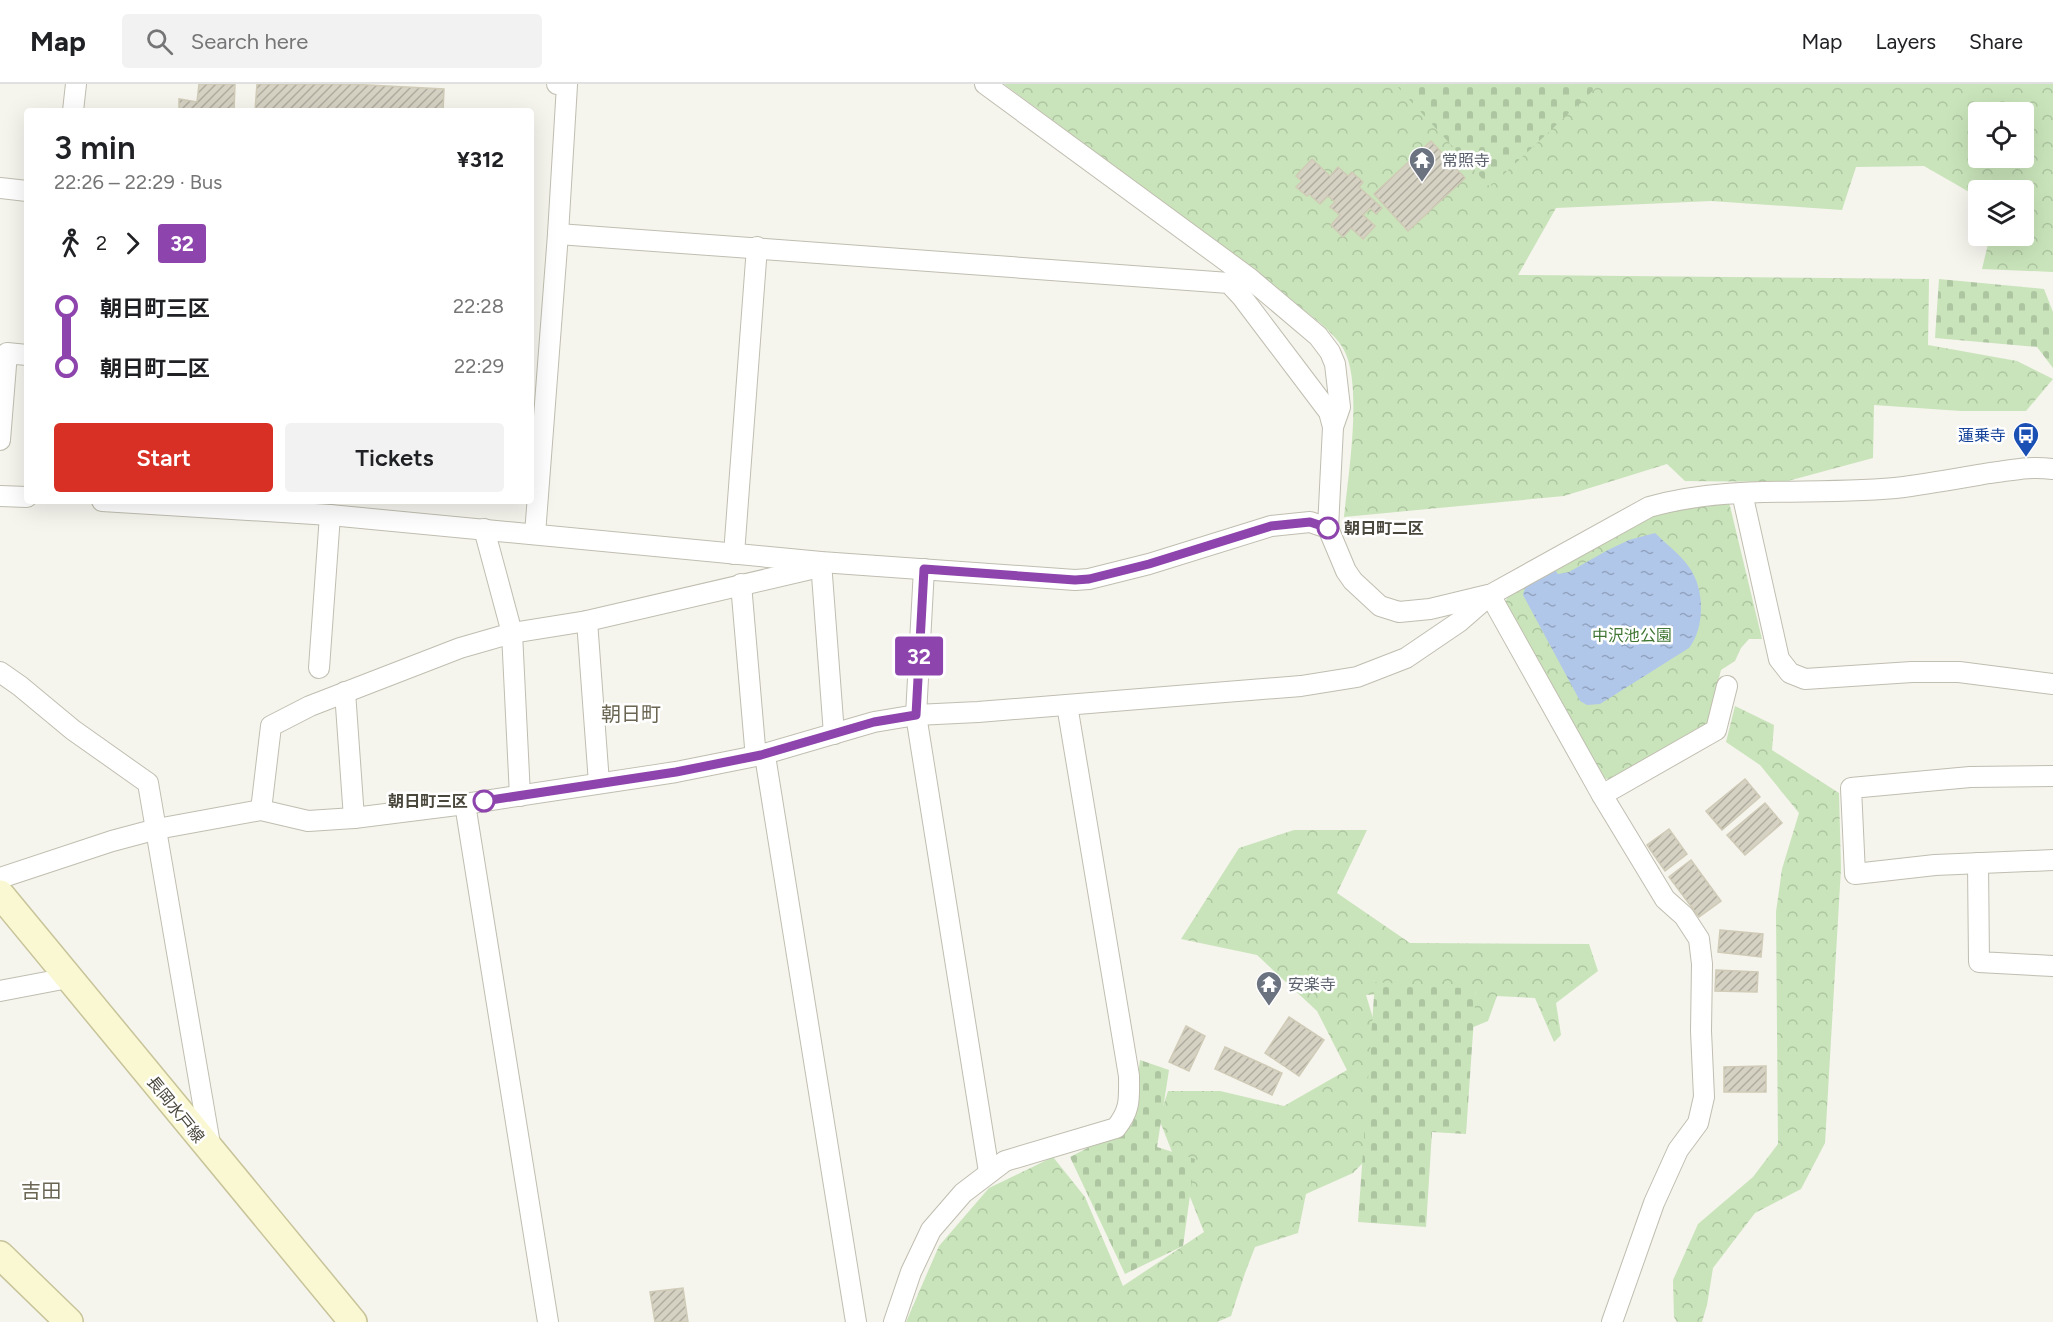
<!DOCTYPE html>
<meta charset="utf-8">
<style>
body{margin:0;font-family:Figtree,"Noto Sans JP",sans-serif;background:#f2f2f2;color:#202124;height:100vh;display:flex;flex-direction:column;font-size:22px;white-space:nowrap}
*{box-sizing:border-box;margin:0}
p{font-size:20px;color:#757577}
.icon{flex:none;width:33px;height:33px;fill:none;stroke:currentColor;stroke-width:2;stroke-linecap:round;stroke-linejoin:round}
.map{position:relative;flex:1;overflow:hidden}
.panel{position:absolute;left:24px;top:24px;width:510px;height:396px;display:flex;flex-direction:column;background:#fff;border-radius:6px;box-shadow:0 6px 24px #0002}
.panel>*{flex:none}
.badge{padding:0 12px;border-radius:4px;font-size:21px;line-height:39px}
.fabs{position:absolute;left:1968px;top:18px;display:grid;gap:12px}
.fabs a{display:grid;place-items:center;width:66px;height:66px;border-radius:6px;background:#fff;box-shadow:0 6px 24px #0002;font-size:30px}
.map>.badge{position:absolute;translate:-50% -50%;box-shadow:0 0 0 3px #fff}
.legs{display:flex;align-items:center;gap:9px;height:66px;padding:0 30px;font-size:20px}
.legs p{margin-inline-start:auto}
.overview{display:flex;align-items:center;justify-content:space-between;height:102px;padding:0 30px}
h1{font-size:33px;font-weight:600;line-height:45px}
.button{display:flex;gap:12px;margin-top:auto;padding:12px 30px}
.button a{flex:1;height:69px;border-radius:6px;background:#d93025;color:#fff;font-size:24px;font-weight:600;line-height:69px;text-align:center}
.button a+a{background:#f2f2f2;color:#202124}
ul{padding:0 30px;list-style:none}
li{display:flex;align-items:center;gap:21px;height:60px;font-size:22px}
li i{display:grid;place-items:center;width:9px;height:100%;margin:0 8px;background:currentColor}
li i::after{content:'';width:15px;height:15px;margin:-8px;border:4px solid;border-radius:50%;background:#fff}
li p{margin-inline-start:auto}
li:first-child i{background:linear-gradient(#0000 50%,currentColor 0)}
li:last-child i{background:linear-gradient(currentColor 50%,#0000 0)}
header{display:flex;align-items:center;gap:36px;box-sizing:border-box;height:84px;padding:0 30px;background:#fff;border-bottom:2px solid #e0e0e0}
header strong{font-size:28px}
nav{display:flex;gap:33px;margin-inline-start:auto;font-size:21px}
.search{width:420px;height:54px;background:#f2f2f2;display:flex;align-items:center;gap:15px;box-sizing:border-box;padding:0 21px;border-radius:6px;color:#757577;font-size:22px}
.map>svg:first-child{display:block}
.forest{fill:url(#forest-crowns);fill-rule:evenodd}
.cemetery{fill:url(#cemetery-stones)}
.water{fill:url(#water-ripples)}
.building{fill:url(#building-hatch);stroke:#d0cbb7;stroke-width:1.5}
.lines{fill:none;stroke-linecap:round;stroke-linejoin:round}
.street-casing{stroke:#c0beb0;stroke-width:22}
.secondary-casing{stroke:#c7c49a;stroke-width:30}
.street{stroke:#fff;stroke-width:20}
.secondary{stroke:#faf8d2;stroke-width:27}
.line-1-casing{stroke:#fff;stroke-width:14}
.line-1{stroke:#8e44ad;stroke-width:9}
.stop-1-dot{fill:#fff;stroke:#8e44ad;stroke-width:3}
.labels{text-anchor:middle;stroke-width:5;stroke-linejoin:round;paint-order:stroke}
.worship-label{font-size:16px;fill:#5b616d;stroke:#fff;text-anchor:start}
.transit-label{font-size:16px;fill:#164399;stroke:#fff;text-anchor:end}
.stop-label{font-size:16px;font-weight:bold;fill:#49463b;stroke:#fff;text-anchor:start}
.park-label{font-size:16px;fill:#3f7633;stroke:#fff}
.street-label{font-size:16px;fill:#49463b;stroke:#fff}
.quarter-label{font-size:20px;fill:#6b6653;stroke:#fff}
</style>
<header>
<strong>Map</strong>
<div class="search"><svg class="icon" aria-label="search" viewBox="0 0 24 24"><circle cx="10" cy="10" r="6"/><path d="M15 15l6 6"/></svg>Search here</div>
<nav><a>Map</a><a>Layers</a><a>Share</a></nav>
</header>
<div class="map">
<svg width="2053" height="1238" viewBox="0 0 2053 1238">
<defs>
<pattern id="forest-crowns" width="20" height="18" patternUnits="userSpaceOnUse" patternTransform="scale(1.5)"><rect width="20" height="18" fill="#c9e4ba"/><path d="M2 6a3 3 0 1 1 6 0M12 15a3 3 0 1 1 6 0" fill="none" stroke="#aec5a1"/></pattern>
<pattern id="cemetery-stones" width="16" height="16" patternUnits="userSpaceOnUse" patternTransform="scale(1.5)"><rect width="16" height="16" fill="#c9e4ba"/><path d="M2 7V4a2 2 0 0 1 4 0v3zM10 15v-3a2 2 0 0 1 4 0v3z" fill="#aec5a1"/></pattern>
<pattern id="water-ripples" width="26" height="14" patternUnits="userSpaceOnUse" patternTransform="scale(1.5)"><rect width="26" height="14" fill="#b1c7ea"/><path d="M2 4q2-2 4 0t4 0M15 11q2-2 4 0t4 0" fill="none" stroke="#92a3bf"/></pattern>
<pattern id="building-hatch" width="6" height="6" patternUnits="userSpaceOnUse" patternTransform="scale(1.5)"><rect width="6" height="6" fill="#d5d2c3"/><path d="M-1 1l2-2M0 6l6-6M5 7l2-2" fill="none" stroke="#afaca0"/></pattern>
</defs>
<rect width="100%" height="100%" fill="#f5f4ed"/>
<g class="forest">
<path d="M1004 0H2053V188L1982 185 1990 152H2024V106H1978V113L1924 82 1856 83 1842 126 1711 117 1556 124 1518 191 1929 195 1928 261 2017 277 2053 295 2026 327H1961L1874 321 1873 374 1784 398 1685 397 1667 380 1564 412 1344 433C1348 393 1363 301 1344 266 1333 244 1293 219 1273 203 1185 133 1094 67 1004 0ZM1978 28H2024V74H1978Z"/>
<polygon points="1729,418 1762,555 1749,555 1741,564 1735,577 1721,586 1707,639 1609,695 1599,694 1505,520 1509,507 1651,433 1685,423"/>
<polygon points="1735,622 1774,641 1772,666 1839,709 1841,784 1825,1059 1801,1105 1755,1129 1713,1184 1707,1221 1702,1238 1677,1238 1674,1233 1673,1196 1698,1140 1753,1093 1778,1060 1776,828 1782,785 1799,729 1760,681 1726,658"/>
<polygon points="1294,746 1367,746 1337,809 1410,859 1589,860 1598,887 1556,919 1561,951 1554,958 1535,914 1497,912 1488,937 1471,944 1476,905 1366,911 1378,951 1397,1044 1353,1089 1306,1110 1298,1149 1255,1163 1245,1189 1231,1232 1217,1238 906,1238 939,1162 989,1104 1053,1073 1085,1113 1123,1202 1204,1148 1159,1035 1168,1007 1220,1007 1284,1022 1347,986 1317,927 1257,871 1181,855 1239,764"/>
</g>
<g class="cemetery">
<polygon points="1395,0 1600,0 1490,103"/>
<polygon points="1939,195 2044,205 2053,228 2053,284 2037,263 1935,254"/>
<polygon points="1375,898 1476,905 1466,1050 1432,1048 1426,1143 1358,1138"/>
<polygon points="1140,976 1169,986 1157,1063 1195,1075 1183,1162 1125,1190 1070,1073 1132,1041"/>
</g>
<path class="water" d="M1655 449C1666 460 1680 470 1689 483 1705 505 1705 543 1689 564L1600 620 1587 621 1580 617 1523 511C1526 495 1542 491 1555 486L1558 490 1569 488 1608 466 1629 456Z"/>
<g class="building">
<polygon points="199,0 235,0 234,27 179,27 179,15 197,18"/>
<polygon points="257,0 349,0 444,5 443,27 255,27"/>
<polygon points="1431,57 1465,94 1408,147 1374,110"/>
<polygon points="1312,75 1330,92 1338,83 1348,92 1352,88 1363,98 1359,103 1382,124 1376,130 1370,124 1363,131 1375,142 1363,155 1351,144 1343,153 1331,141 1340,131 1330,123 1335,118 1328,112 1320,120 1309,110 1307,112 1296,103 1302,97 1296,92"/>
<polygon points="1745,695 1760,713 1722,746 1706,727"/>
<polygon points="1765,719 1782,739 1745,771 1727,751"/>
<polygon points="1669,745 1687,770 1665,787 1647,761"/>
<polygon points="1691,776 1721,817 1699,833 1669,793"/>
<polygon points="1720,846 1763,850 1761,873 1718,868"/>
<polygon points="1716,886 1758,888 1757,908 1715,907"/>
<polygon points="1289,933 1324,956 1299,992 1265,969"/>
<polygon points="1186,942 1205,952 1189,987 1169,978"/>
<polygon points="1225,963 1282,989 1272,1011 1215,985"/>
<polygon points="1766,982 1766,1008 1724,1008 1724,983"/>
<polygon points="683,1204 688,1238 655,1238 650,1208"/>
</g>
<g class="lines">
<g class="street-casing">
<g id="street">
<polyline points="985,0 1248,193 1318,252 1330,268 1335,280 1340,323 1333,343"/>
<polyline points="73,27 76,0"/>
<polyline points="0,104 27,107"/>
<polyline points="558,150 1229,199 1242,213 1329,328 1333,343 1328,444 1346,487 1353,497 1380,522 1399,528 1430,525 1488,511"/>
<polyline points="0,356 7,269 27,271"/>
<polyline points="1742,409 1779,575 1790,589 1805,595 1912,588 1959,588 2053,600"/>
<polyline points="0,412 27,413"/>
<polyline points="102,417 330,431 821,478 1075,496 1089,495 1149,480 1271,442 1310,438 1328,444"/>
<polyline points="484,445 512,549 520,712"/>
<polyline points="535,450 558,150 567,1 557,0"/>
<polyline points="734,470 757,163"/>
<polyline points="924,485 916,631 989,1088"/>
<polyline points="741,500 755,663 766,678 856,1238"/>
<polyline points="1490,511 1602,711 1665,815 1684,832 1699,855 1702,880 1701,947 1704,1013 1698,1039 1678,1066 1654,1119 1612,1238"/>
<polyline points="587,537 599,699"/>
<polyline points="319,584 330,431"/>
<polyline points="0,588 20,602 73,646 148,699 211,1066"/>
<polyline points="345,608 354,734"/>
<polyline points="2053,692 1970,693 1851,704 1855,790 1935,781 2053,776"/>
<polyline points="1602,711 1716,646 1727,602"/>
<polyline points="465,720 548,1238"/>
<polyline points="261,726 271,642 310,622 460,564 512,549 587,537 811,485 821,478 834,650"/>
<polyline points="1978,779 1979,878 2053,882"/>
<path d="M0 794 112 757 157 745 261 726 308 737 354 734 465 720 676 688 761 671 874 638 916 631 978 628 1301 602 1357 593 1406 574 1459 538 1490 511 1649 423C1732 399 1819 413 1904 403 1933 399 1961 394 1990 389 2014 386 2028 382 2053 385"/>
<polyline points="0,907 68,894"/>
<path d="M894 1238 911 1188 931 1146 963 1109 1005 1077 1116 1044C1131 1025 1129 1015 1129 992L1067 621"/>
</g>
</g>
<g class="secondary-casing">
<g id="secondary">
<polyline points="0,810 353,1238"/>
<polyline points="0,1171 69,1238"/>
</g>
</g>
<use href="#street" class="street"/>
<use href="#secondary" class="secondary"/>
</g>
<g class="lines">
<g class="line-1-casing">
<polyline id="line-1" points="484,717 676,688 761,671 874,638 916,631 924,485 1075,496 1089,495 1149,480 1271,442 1310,438 1328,444"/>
</g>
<use href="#line-1" class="line-1"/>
</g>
<defs>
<g id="temple-pin" transform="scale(1.35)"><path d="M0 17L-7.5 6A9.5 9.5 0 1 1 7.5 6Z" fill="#6b7280" stroke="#fff"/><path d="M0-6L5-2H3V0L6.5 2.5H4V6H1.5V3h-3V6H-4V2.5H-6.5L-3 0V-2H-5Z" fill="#fff"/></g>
<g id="bus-pin" transform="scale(1.35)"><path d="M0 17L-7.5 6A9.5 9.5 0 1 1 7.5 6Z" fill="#1a4fb4" stroke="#fff"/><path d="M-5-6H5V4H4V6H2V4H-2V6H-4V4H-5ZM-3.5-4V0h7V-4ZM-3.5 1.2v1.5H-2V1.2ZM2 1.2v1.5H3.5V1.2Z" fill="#fff"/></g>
</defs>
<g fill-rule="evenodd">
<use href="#temple-pin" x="1422" y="76"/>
<use href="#bus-pin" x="2026" y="351"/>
<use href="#temple-pin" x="1269" y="900"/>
</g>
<g class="stop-1-dot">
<circle cx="1328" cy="444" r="10"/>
<circle cx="484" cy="717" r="10"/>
</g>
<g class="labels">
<g class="worship-label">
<text x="1442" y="82">常照寺</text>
<text x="1288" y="906">安楽寺</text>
</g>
<g class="transit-label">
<text x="2006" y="357">蓮乗寺</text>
</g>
<g class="stop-label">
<text x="1344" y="450">朝日町二区</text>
<text x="468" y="723" text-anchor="end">朝日町三区</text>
</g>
<g class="park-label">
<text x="1632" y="557">中沢池公園</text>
</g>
<g class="street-label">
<text transform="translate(176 1025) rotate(51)" y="6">長岡水戸線</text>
</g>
<g class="quarter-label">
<text x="631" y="637">朝日町</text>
<text x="41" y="1114">吉田</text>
</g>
</g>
</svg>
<div class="fabs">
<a><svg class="icon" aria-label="locate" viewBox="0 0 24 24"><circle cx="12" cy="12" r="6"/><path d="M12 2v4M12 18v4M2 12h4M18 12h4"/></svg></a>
<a><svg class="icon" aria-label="layers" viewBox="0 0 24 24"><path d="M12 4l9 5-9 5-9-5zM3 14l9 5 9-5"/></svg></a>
</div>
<b class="badge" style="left:919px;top:572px;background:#8e44ad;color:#fff">32</b>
<section class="panel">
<div class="overview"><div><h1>3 min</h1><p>22:26 – 22:29 · Bus</p></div><b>¥312</b></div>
<div class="legs"><svg class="icon" aria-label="walk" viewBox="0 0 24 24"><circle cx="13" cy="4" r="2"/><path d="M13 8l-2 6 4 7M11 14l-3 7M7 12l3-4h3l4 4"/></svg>2<svg class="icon" aria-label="forward" viewBox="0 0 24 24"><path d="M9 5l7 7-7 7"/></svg><b class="badge" style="background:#8e44ad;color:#fff">32</b></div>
<ul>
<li><i style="color:#8e44ad"></i><b>朝日町三区</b><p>22:28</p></li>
<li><i style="color:#8e44ad"></i><b>朝日町二区</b><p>22:29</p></li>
</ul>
<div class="button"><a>Start</a><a>Tickets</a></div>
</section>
</div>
